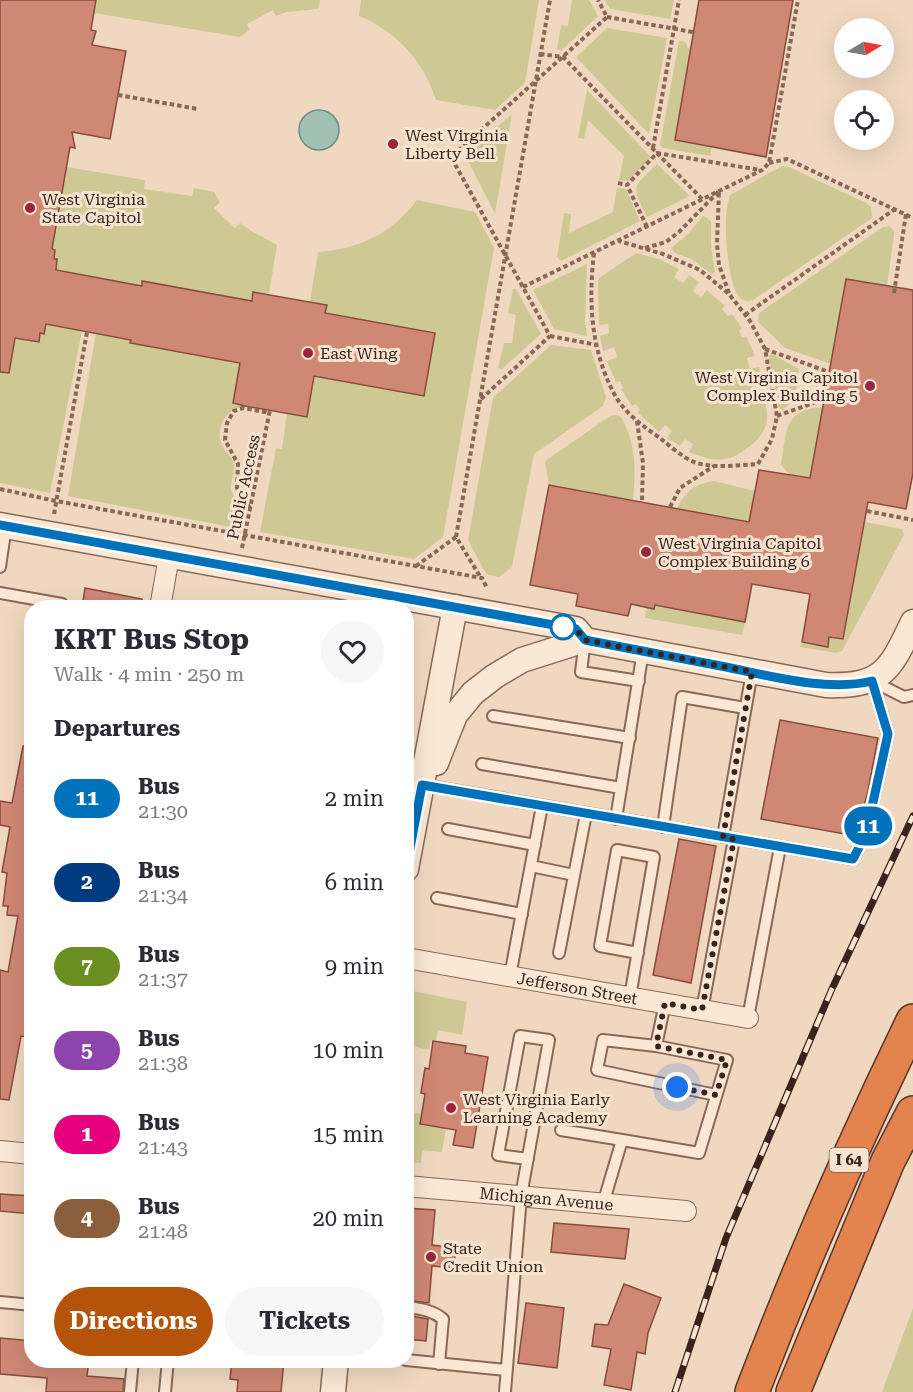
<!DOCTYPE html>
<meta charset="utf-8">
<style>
body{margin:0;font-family:"Roboto Serif",serif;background:#f7f7f7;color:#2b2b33;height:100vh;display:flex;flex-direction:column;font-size:22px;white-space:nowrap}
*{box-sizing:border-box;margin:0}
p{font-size:20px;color:#7c7c81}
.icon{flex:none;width:33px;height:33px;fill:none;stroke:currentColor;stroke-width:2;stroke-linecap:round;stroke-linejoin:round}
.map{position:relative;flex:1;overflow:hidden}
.drawer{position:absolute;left:24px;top:600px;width:390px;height:768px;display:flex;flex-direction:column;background:#fff;border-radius:24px;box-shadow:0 6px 24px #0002}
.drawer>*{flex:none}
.badge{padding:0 12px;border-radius:20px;font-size:21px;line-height:39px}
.needle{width:39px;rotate:80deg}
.tools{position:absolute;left:834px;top:18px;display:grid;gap:12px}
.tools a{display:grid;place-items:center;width:60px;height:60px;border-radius:50%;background:#fff;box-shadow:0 6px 24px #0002;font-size:30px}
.you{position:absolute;width:30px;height:30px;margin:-15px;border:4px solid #fff;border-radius:50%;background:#1a73e8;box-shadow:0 0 0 9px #1a73e833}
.map>.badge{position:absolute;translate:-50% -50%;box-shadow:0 0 0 3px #fff}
h2{padding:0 30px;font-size:22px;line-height:54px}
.round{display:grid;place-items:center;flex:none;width:63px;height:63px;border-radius:32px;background:#f7f7f7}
.head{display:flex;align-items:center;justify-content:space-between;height:102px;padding:0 30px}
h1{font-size:28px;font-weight:700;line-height:45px}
.primary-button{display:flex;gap:12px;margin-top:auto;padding:12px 30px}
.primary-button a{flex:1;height:69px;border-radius:36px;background:#b45309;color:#fff;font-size:24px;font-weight:700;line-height:69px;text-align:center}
.primary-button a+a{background:#f7f7f7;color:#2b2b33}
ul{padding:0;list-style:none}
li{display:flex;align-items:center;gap:18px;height:84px;padding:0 30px}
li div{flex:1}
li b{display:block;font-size:22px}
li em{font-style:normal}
li .badge{min-width:66px;font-weight:700;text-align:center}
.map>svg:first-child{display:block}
.green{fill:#cec994}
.water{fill:#a3c1b2;stroke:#6a907f;stroke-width:1.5}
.building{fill:#cf8874;stroke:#894b3c;stroke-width:1.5}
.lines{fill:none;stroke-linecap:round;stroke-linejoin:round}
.service-casing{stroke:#896857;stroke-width:14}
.minor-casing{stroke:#896857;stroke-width:22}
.tertiary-casing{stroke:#896857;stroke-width:27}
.motorway-casing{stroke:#57372c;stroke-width:36}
.path{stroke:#896857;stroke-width:4;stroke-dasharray:4.5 3;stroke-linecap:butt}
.service{stroke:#fae7d4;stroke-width:10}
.minor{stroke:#fae7d4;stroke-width:20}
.tertiary{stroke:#fae7d4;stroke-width:24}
.motorway{stroke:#e3834d;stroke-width:33}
.rail-casing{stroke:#38241c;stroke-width:7}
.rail{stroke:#f7e4d0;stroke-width:4.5;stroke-dasharray:14;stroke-linecap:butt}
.line-casing{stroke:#fff;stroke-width:14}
.line{stroke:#0072bc;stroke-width:9}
.walk{stroke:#38241c;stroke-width:6;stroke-dasharray:0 10.8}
.poi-dot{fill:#9b253d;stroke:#f7e4d0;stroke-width:2}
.stop-dot{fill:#fff;stroke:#0072bc;stroke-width:3}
.labels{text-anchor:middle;stroke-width:6;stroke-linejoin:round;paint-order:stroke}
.shield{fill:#f7e4d0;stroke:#715e52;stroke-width:1.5}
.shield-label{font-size:15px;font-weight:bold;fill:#38241c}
.poi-label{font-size:16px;fill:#38241c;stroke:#f7e4d0;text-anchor:start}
.street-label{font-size:16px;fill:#38241c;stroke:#f7e4d0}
</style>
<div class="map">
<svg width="913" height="1392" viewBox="0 0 913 1392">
<rect width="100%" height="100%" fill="#f0d8c0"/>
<g class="green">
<polygon points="96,0 320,0 318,9 287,12 276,16 273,10 247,24 249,30 240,37 94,13"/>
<path d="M361 0H539L525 83 495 110 436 100C423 60 397 32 359 16Z"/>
<polygon points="572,0 589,0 598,16 561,51 557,49 561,25 568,26"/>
<polygon points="605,0 674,0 670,19 610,9"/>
<polygon points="607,28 667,38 649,134 576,57"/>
<polygon points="679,41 686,42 687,47 691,49 675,140 712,148 710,156 663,148 660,145"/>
<polygon points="587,90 651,157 628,181 619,180 624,156 588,120 584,139 578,138"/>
<polygon points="512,114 495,214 465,155"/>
<path d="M657 164 690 196 647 217C632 185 631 189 657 164Z"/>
<path d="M782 166 789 167 866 203 871 207 872 218 760 295C755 299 749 303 743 300 728 292 725 235 726 218 726 210 728 203 730 195Z"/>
<polygon points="67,167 145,180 144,189 192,196 194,188 214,192 220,202 214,208 235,228 240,223 253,232 277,245 269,294 254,292 252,301 143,281 142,286 56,270 57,259 54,259 55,250 53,249"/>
<polygon points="617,188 626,189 640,221 561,261 557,257 564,213 571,214 569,233 613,212"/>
<path d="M417 200 475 212 494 248 443 537 414 559 260 532 276 448 282 449 287 413 307 416 314 376 425 395 435 333 325 313 327 305 310 302 318 252C359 249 392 233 417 200Z"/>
<polygon points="703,216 706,217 711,222 711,245 715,272 712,274 691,259 675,253 671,248 686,236"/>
<polygon points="889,226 894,231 894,235 887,286 846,279 831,364 785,348 758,322 759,313 883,227"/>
<path d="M636 253 659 259 679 269 674 277 683 283 689 275 699 282 693 291 701 297 707 290 725 306 722 309 728 316 732 314 742 328 739 331 742 338 746 336 755 356 747 358 750 369 759 367 763 384 753 385 755 396 764 395C766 405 769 418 765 428 762 435 756 442 750 446 728 464 715 462 689 452L693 444 685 439 680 446 667 438 672 431 665 425 659 432 637 412 640 410 636 404 632 406 621 389 623 388 620 381 616 382 607 361 617 357 614 347 603 351 600 336 609 333 608 324 599 325 598 283 599 278Z"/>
<polygon points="587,264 585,321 587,336 554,329 533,290"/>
<polygon points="513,289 516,289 541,334 502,369 498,368 504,343 512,343 516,315 508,313"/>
<polygon points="46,324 82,331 50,493 0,483 0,354 12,353 15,338 39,341 40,333 44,333"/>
<path d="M96 333 131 340V343L240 363 233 403 245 406C228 407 214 427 222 445 225 452 233 457 234 465 235 473 230 481 231 489 232 494 237 501 240 506L236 528 68 496Z"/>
<polygon points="551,345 591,350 606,397 603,406 534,454 512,567 499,577 486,574 468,540 493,398"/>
<polygon points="772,354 799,369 795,399 783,410 779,408 769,359 769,356"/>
<path d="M823 407 810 478 789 474 781 465C787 432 783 409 823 407Z"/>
<path d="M616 415 621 417C636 443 636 471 633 500L549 485 545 463 548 459 610 416Z"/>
<path d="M714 481 755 491 749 522 677 508C686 491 694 484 714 481Z"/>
<polygon points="865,522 902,529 904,535 842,651 836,653 800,647 802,642 827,647 829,637 843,639"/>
<polygon points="655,605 745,622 742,635 645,618 647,607 654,609"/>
<polygon points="413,991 467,1002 462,1035 438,1030 436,1040 431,1040 429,1050 407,1045 407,1028"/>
<polygon points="406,1111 420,1114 421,1124 446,1128 442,1152 422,1150 421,1163 407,1162"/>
<polygon points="913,1308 913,1392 882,1392"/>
</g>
<circle class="water" cx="319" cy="130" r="20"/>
<g class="building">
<polygon points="0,0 96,0 91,30 96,31 92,45 126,51 110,139 72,132 75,148 70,147 52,249 55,250 54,259 57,259 56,270 142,286 142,281 252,301 253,292 327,305 325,313 435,333 424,396 314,376 307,417 245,406 233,403 240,363 130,343 131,340 46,324 44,334 40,333 39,342 15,338 9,373 0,372"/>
<polygon points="699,0 793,0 766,157 675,140"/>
<polygon points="846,279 913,290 913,473 906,509 868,502 843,639 829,637 828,647 802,642 810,594 752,584 745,622 655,605 654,609 631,604 628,616 576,606 578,594 530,585 549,485 749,522 759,470 810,478"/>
<polygon points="85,588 142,599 141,608 82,608"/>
<polygon points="780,720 878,738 868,791 856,836 761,819"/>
<polygon points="23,746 32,747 32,1038 21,1036 9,1100 0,1099 0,970 8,972 18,916 7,915 8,906 3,906 7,873 2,872 10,827 0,825 0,801 12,803"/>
<polygon points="679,839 716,846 691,983 653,975"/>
<polygon points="433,1041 466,1046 465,1053 488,1057 473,1148 453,1145 456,1130 420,1124 425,1094 421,1093 425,1068 429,1069"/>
<polygon points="0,1194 32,1196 32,1214 0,1211"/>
<polygon points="406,1208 435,1210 432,1245 456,1248 454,1268 432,1266 429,1303 406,1300"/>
<polygon points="554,1223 629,1229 625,1259 551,1252"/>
<polygon points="624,1284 661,1298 648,1333 645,1354 637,1352 631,1390 604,1385 611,1349 592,1346 595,1324 608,1325"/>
<polygon points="526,1303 564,1308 557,1368 518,1363"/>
<polygon points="406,1315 428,1319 426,1341 406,1339"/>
<polygon points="0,1338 32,1341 32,1360 89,1360 87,1376 124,1379 123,1392 46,1392 47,1378 0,1374"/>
<polygon points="232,1360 284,1360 281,1392 237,1392 238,1380 230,1379"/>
</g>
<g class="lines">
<g class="service-casing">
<g id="service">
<polyline points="0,567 6,526"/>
<polyline points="0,593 62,604"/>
<polyline points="585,640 581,672 639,681"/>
<polyline points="872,681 904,697 913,695"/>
<polyline points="493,716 630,738"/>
<polyline points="482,764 621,788"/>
<polyline points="406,782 853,859 866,834 888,734 872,681"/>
<polyline points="616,819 643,651"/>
<polyline points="663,827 682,697 745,708"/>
<polyline points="448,829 535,845"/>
<polyline points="723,837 752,672"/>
<polyline points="531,866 574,875"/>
<polyline points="437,898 522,914"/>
<polyline points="559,953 586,814"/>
<polyline points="510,976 542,806"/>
<polyline points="630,997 654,857 617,850 600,946 638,953"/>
<polyline points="702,1010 734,839"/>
<polyline points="748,1018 780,847"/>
<polyline points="656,1046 603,1040 597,1070 716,1095"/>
<polyline points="561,1130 622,1140"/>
<polyline points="603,1204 622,1140 699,1153 727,1060 656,1046 665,1003"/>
<polyline points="0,1302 32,1305"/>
<path d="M406 1307C421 1309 432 1310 443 1319L439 1364"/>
<polyline points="406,1360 506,1370"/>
<polyline points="130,1392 133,1360"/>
<polyline points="165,1392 168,1360"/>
<polyline points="505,1392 521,1196 549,1040 520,1036 498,1155 528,1159"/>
</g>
</g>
<g class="minor-casing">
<g id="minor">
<polyline points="160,608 169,556"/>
<path id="s1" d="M406 958 748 1018"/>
<polyline points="0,1151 32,1154"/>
<path id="s2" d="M406 1186 686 1211"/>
</g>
</g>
<g class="tertiary-casing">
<g id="tertiary">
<path d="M0 525 576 629 585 640 826 685C883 687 890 670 913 622"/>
<polyline points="436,763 455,715 473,693 495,676 522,660 585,640"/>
<polyline points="406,869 455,607"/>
<polyline points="333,1392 336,1360"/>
</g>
</g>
<g class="motorway-casing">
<g id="motorway">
<path d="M752 1392C800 1266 854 1142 913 1021"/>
<polyline points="793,1392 888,1161 913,1113"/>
</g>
</g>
<g class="path">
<polyline points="607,17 693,32"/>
<polyline points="540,54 563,57 702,199"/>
<polyline points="118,95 198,109"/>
<polyline points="653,148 679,0"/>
<polyline points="769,163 787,159 913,218"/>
<polyline points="618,183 627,185"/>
<polyline points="647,227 627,185 657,153 760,170"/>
<polyline points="645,248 666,242 679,232 719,191 717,244 719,265 729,293"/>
<path d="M594 253C588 302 591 353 616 397 626 414 644 427 660 438 670 446 682 457 694 462 714 469 737 465 758 464L772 439 777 416 765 349 750 321 729 294 700 270 663 254 619 241"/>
<polyline points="523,287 762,170 769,163 798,0"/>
<polyline points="894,293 906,214"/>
<polyline points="745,315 895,209"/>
<polyline points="550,336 597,345"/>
<polyline points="765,349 829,372"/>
<polyline points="481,399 550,336 451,157 607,17 598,0"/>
<polyline points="777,416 824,399"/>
<polyline points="637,421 643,463 642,502"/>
<polyline points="0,489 56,501 482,578 487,588"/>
<polyline points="670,507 680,488 714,466"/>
<polyline points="250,508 237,488 238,464 225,440 227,423 234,411 243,408 270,413"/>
<polyline points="867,511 913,520"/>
<polyline points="54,514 87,332"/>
<polyline points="456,537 550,0"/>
<polyline points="242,548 270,410"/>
<polyline points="416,566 456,537 481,578"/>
</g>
<use href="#service" class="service"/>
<use href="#minor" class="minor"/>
<use href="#tertiary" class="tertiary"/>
<use href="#motorway" class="motorway"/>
<g class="rail-casing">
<polyline id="rail" points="675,1392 726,1238 831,991 913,816"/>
</g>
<use href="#rail" class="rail"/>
</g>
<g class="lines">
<g class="line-casing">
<path id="line" d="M0 525 576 629 585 640C632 649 679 658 726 667 770 676 828 692 872 681L888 734 866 834 853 859 422 785 406 869"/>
</g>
<use href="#line" class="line"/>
<polyline class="walk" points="563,627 556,626 576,629 585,640 752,672 723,837 734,839 702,1010 665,1003 656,1046 727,1060 716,1095 677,1087"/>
</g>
<g class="poi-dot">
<circle cx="393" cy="144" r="6"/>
<circle cx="30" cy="208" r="6"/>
<circle cx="308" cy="353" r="6"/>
<circle cx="870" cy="386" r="6"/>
<circle cx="646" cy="552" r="6"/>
<circle cx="451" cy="1108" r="6"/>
<circle cx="431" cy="1257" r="6"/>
</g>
<circle class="stop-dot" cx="563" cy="627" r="12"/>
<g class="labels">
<rect class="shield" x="829.5" y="1148" width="39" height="24" rx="4.5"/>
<g class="shield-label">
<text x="849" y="1165">I 64</text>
</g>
<g class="poi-label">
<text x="405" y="141">West Virginia<tspan x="405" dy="18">Liberty Bell</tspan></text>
<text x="42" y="205">West Virginia<tspan x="42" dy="18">State Capitol</tspan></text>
<text x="320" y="359">East Wing</text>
<text x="858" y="383" text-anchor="end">West Virginia Capitol<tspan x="858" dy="18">Complex Building 5</tspan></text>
<text x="658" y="549">West Virginia Capitol<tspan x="658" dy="18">Complex Building 6</tspan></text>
<text x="463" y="1105">West Virginia Early<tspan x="463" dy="18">Learning Academy</tspan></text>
<text x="443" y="1254">State<tspan x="443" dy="18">Credit Union</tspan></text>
</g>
<g class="street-label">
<text transform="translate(243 487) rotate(-78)" y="6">Public Access</text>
<text dy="6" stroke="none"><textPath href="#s1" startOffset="174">Jefferson Street</textPath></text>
<text dy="6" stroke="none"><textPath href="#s2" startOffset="141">Michigan Avenue</textPath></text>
</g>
</g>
</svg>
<div class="tools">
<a><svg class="needle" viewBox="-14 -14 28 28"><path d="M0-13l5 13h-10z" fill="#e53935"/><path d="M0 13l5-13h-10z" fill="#7c7c81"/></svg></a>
<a><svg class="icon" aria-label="locate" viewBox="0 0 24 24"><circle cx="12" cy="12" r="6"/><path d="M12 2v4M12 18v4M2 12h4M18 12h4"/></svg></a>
</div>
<div class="you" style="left:677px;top:1087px"></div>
<b class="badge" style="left:868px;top:826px;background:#0072bc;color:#fff">11</b>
<section class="drawer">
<div class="head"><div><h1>KRT Bus Stop</h1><p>Walk · 4 min · 250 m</p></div><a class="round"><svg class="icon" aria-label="heart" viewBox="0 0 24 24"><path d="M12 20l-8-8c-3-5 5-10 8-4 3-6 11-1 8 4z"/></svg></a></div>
<h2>Departures</h2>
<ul>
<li><span class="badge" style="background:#0072bc;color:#fff">11</span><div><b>Bus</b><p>21:30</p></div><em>2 min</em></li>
<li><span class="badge" style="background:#003b80;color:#fff">2</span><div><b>Bus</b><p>21:34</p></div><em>6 min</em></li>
<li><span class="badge" style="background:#6b8e23;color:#fff">7</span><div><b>Bus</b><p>21:37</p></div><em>9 min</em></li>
<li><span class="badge" style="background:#8e44ad;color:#fff">5</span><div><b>Bus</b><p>21:38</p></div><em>10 min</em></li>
<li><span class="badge" style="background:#e6007e;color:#fff">1</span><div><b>Bus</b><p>21:43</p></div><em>15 min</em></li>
<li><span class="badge" style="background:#8b5e3c;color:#fff">4</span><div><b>Bus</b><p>21:48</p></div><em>20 min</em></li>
</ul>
<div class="primary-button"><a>Directions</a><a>Tickets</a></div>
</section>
</div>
